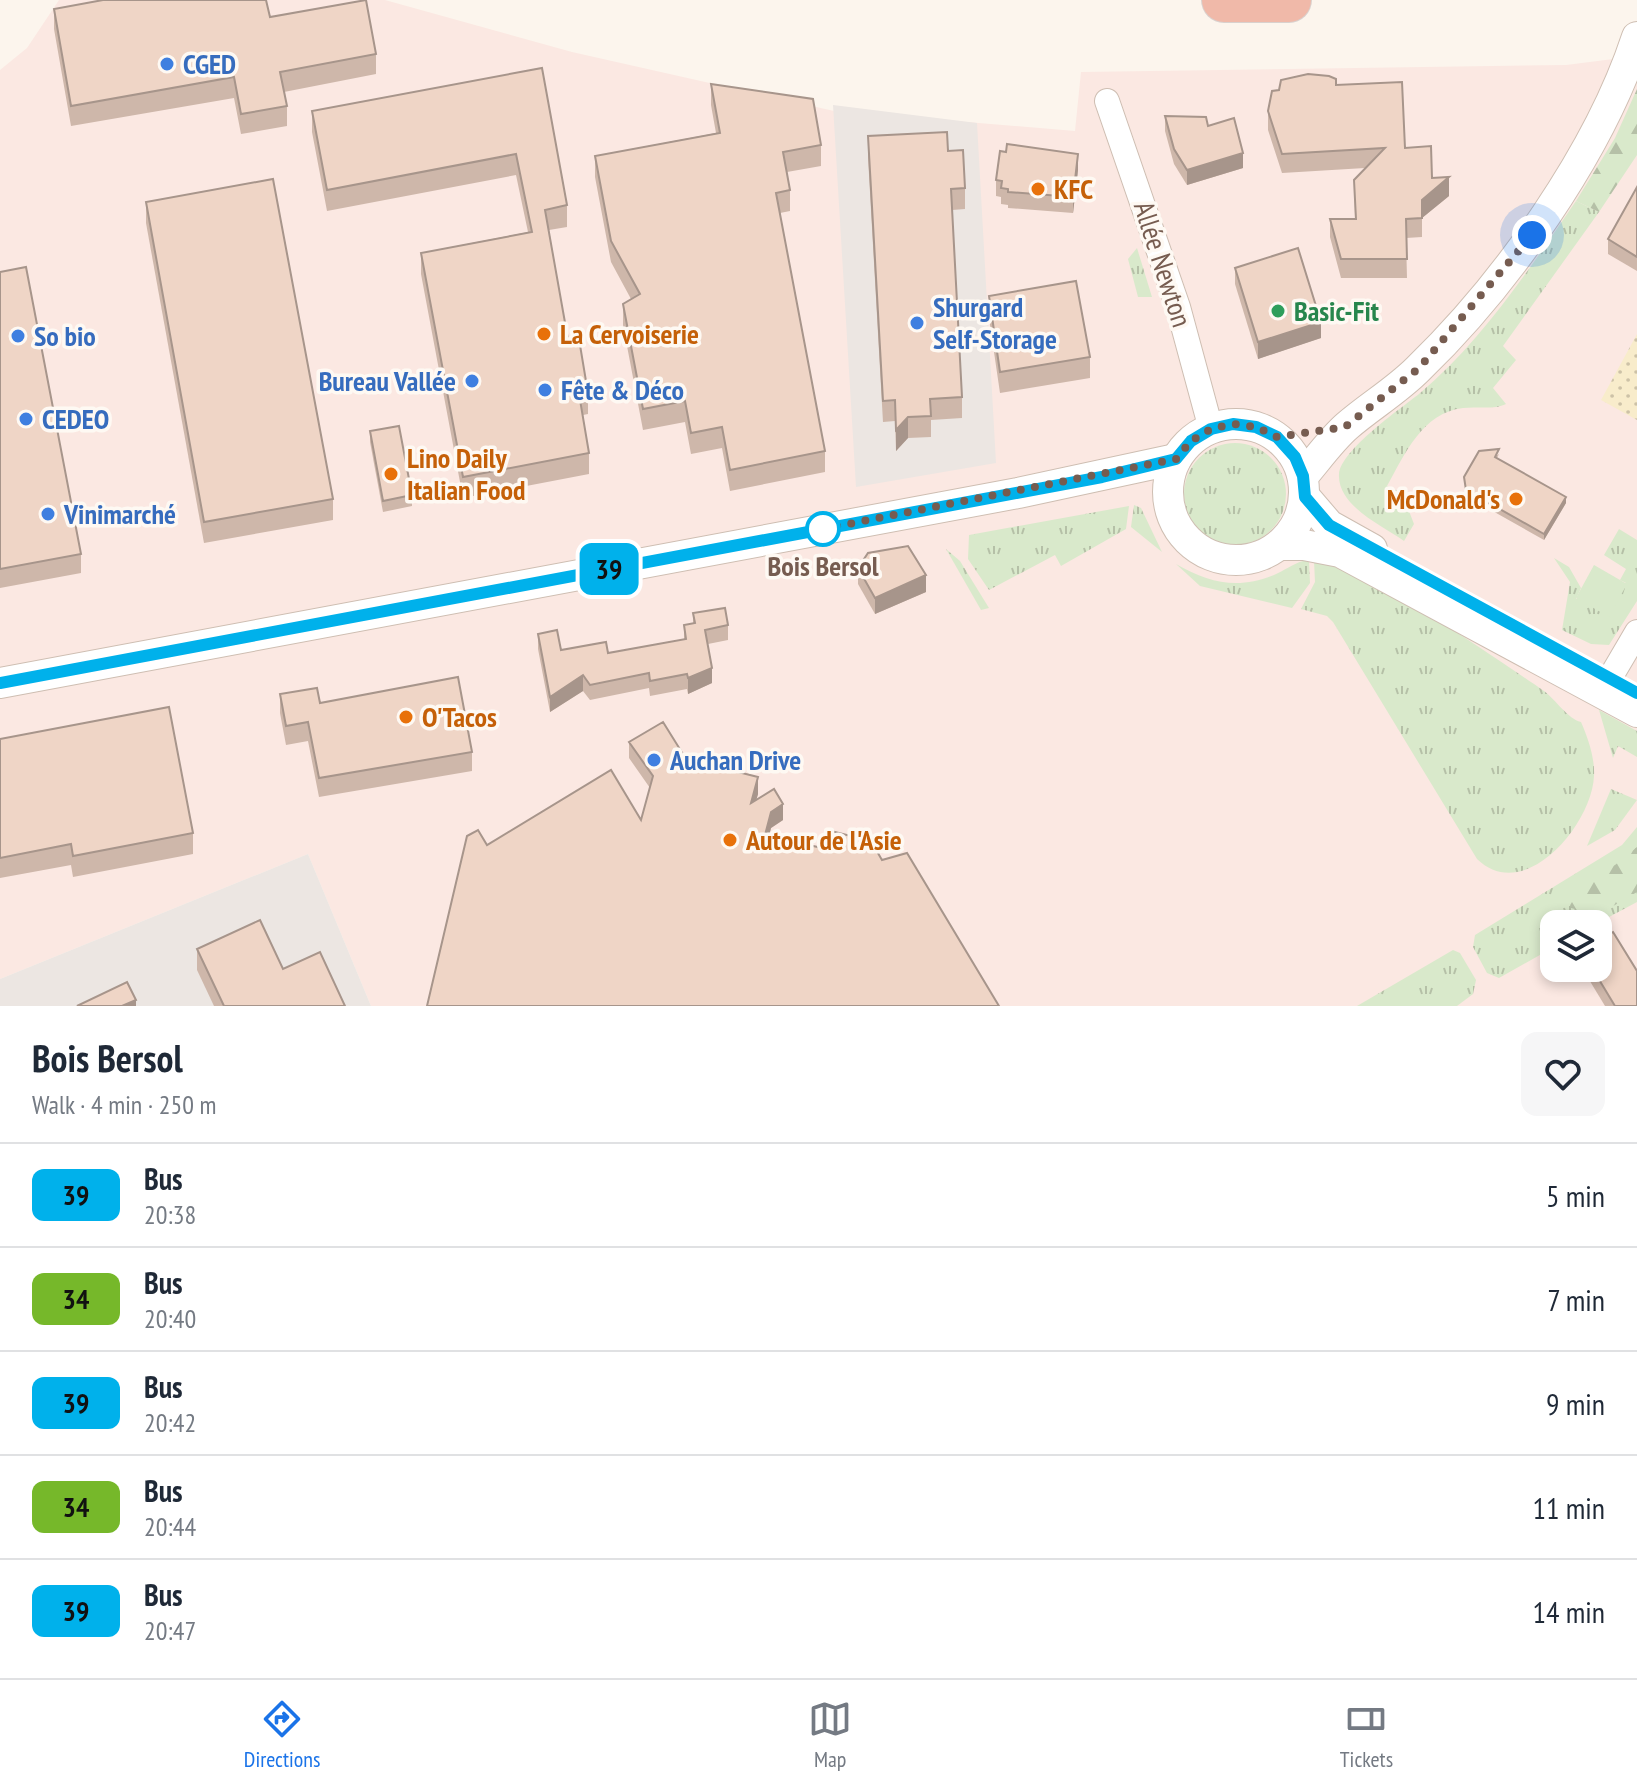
<!DOCTYPE html>
<meta charset="utf-8">
<style>
body{margin:0;font-family:"PT Sans Narrow",sans-serif;background:#f6f6f7;color:#1f2937;height:100vh;display:flex;flex-direction:column;font-size:30px;white-space:nowrap}
*{box-sizing:border-box;margin:0}
p{font-size:26px;color:#747a83}
.icon{flex:none;width:44px;height:44px;fill:none;stroke:currentColor;stroke-width:2;stroke-linecap:round;stroke-linejoin:round}
.map{position:relative;height:1006px;overflow:hidden}
.sheet{display:flex;flex-direction:column;background:#fff;flex:1}
.sheet>*{flex:none}
.badge{padding:0 16px;border-radius:12px;font-size:28px;line-height:52px}
.fabs{position:absolute;left:1540px;top:910px;display:grid;gap:16px}
.fabs a{display:grid;place-items:center;width:72px;height:72px;border-radius:16px;background:#fff;box-shadow:0 4px 12px #0003;font-size:40px}
.you{position:absolute;width:40px;height:40px;margin:-20px;border:6px solid #fff;border-radius:50%;background:#1a73e8;box-shadow:0 0 0 12px #1a73e833}
.map>.badge{position:absolute;translate:-50% -50%;box-shadow:0 0 0 4px #fff}
.round{display:grid;place-items:center;flex:none;width:84px;height:84px;border-radius:16px;background:#f6f6f7}
.head{display:flex;align-items:center;justify-content:space-between;height:136px;padding:0 32px}
h1{font-size:38px;font-weight:800;line-height:60px}
ul{padding:0;list-style:none}
li{display:flex;align-items:center;gap:24px;height:104px;padding:0 32px;border-top:2px solid #e0e1e3}
li div{flex:1}
li b{display:block;font-size:30px}
li em{font-style:normal}
li .badge{min-width:88px;font-weight:700;text-align:center}
.tabs{display:flex;justify-content:space-around;align-items:center;height:112px;border-top:2px solid #e0e1e3;background:#fff;font-size:22px;color:#747a83}
.tabs a{display:grid;justify-items:center;gap:4px}
.tabs .current{color:#1a73e8}
.map>svg:first-child{display:block}
.commercial{fill:#fbe8e2;fill-rule:evenodd}
.industrial{fill:#ece6e2}
.grass{fill:url(#grass-tufts)}
.forest{fill:url(#forest-firs)}
.sand{fill:url(#sand-dots)}
.park{fill:#d9e9cb}
.lines{fill:none;stroke-linecap:round;stroke-linejoin:round}
.minor-casing{stroke:#cebeb2;stroke-width:26}
.tertiary-casing{stroke:#cebeb2;stroke-width:32}
.motorway-casing{stroke:#d9d1ce;stroke-width:46}
.minor{stroke:#fff;stroke-width:24}
.tertiary{stroke:#fff;stroke-width:30}
.motorway{stroke:#f0b9a9;stroke-width:44}
.wall{fill:#ceb7aa}
.shaded-wall{fill:#a7958b}
.building{fill:#efd5c6;stroke:#a7958b;stroke-width:2}
.line-casing{stroke:#fff;stroke-width:18}
.line{stroke:#00b1eb;stroke-width:12}
.walk{stroke:#765c50;stroke-width:8;stroke-dasharray:0 14.4}
.shop-dot{fill:#3f7fe0;stroke:#fef9f3;stroke-width:3}
.food-dot{fill:#e8710a;stroke:#fef9f3;stroke-width:3}
.leisure-dot{fill:#2e9e5b;stroke:#fef9f3;stroke-width:3}
.stop-dot{fill:#fff;stroke:#00b1eb;stroke-width:4}
.labels{text-anchor:middle;stroke-width:7;stroke-linejoin:round;paint-order:stroke}
.shop-label{font-size:28px;font-weight:bold;fill:#366cbe;stroke:#fef9f3;text-anchor:start}
.food-label{font-size:28px;font-weight:bold;fill:#c56008;stroke:#fef9f3;text-anchor:start}
.street-label{font-size:28px;fill:#765c50;stroke:#fef9f3}
.leisure-label{font-size:28px;font-weight:bold;fill:#27864d;stroke:#fef9f3;text-anchor:start}
.stop-label{font-size:28px;font-weight:bold;fill:#765c50;stroke:#fef9f3}
</style>
<div class="map">
<svg width="1637" height="1006" viewBox="0 0 1637 1006">
<defs>
<pattern id="grass-tufts" width="24" height="20" patternUnits="userSpaceOnUse" patternTransform="scale(2)"><rect width="24" height="20" fill="#d9e9cb"/><path d="M3 7l-1-3M5 7V3M7 7l1-3M15 17l-1-3M17 17v-4M19 17l1-3" fill="none" stroke="#b5c0a7"/></pattern>
<pattern id="forest-firs" width="22" height="20" patternUnits="userSpaceOnUse" patternTransform="scale(2)"><rect width="22" height="20" fill="#d9e9cb"/><path d="M5 1l3.5 6h-7zM16 11l3.5 6h-7z" fill="#b5c0a7"/></pattern>
<pattern id="sand-dots" width="8" height="8" patternUnits="userSpaceOnUse" patternTransform="scale(2)"><rect width="8" height="8" fill="#f8eccb"/><path d="M2 2h.1M6 6h.1" fill="none" stroke="#cdc2a7" stroke-width="1.8" stroke-linecap="round"/></pattern>
</defs>
<rect width="100%" height="100%" fill="#fcf5ed"/>
<path class="commercial" d="M59 0H385L572 52 834 111 1075 131 1081 72 1566 65 1637 56V1006H371L308 854 0 979V70L27 48ZM1554 924H1598V968H1554Z"/>
<g class="industrial">
<polygon points="833,105 977,123 996,463 856,487"/>
<polygon points="308,854 371,1006 0,1006 0,979"/>
</g>
<g class="grass">
<path d="M1576 201 1599 212 1503 346 1516 360 1493 388 1506 404C1494 410 1477 406 1463 408 1422 413 1405 454 1387 486L1402 493 1414 524 1404 541C1383 526 1337 506 1339 474 1341 450 1400 409 1419 394 1483 340 1529 269 1576 201Z"/>
<polygon points="1137,248 1152,297 1138,297 1128,259"/>
<circle cx="1235" cy="494" r="51"/>
<polygon points="1134,505 1141,508 1162,552 1131,527"/>
<polygon points="1129,506 1126,529 1061,566 1055,555 989,590 968,559 969,535"/>
<polygon points="1619,529 1637,540 1637,601 1609,645 1591,644 1562,630 1570,582 1554,558 1569,567 1581,588 1576,599 1626,583 1620,580 1626,569 1604,555"/>
<polygon points="946,549 960,561 989,608 981,610"/>
<path d="M1303 561H1309L1310 583 1292 608 1200 586 1176 564C1209 583 1238 590 1274 575 1284 571 1292 564 1303 561Z"/>
<path d="M1314 561C1378 575 1488 653 1544 691 1556 700 1568 719 1581 722 1588 738 1595 758 1594 776 1592 825 1524 905 1477 859L1333 622 1327 616 1301 609 1315 582Z"/>
<polygon points="1599,710 1637,731 1637,757 1618,746 1613,758"/>
<polygon points="1611,789 1637,800 1615,830 1587,846"/>
<polygon points="1637,827 1637,902 1596,924 1554,924 1554,947 1499,978 1487,973 1473,947 1475,935 1622,845"/>
<polygon points="1453,950 1460,953 1476,980 1473,994 1457,1006 1357,1006"/>
</g>
<g class="forest">
<polygon points="1637,89 1637,155 1599,212 1576,201 1615,138"/>
<polygon points="1637,847 1637,892 1598,915 1571,908 1568,899 1575,895 1572,884 1615,865"/>
</g>
<polygon class="sand" points="1637,334 1637,420 1601,400"/>
<polygon class="park" points="1594,565 1627,584 1609,617 1576,598"/>
<g class="lines">
<g class="minor-casing">
<g id="minor">
<polyline points="1107,101 1178,307 1211,429"/>
<polyline points="1576,669 1597,680 1610,678 1637,632"/>
</g>
</g>
<g class="tertiary-casing">
<g id="tertiary">
<circle cx="1236" cy="492" r="68"/>
<path d="M1303 476C1317 460 1331 440 1347 426 1370 406 1396 391 1418 369 1506 284 1599 153 1637 37"/>
<polyline points="1305,497 1329,525 1372,549"/>
<polyline points="1280,545 1304,545 1340,552 1637,712"/>
<polyline points="0,683 1018,493 1176,459"/>
</g>
</g>
<g class="motorway-casing">
<polyline id="motorway" points="1224,0 1289,0"/>
</g>
<use href="#minor" class="minor"/>
<use href="#tertiary" class="tertiary"/>
<use href="#motorway" class="motorway"/>
</g>
<g class="wall">
<polygon points="54,9 270,17 376,54 376,74 284,92 287,106 287,126 241,134 234,98 71,126 54,29"/>
<polygon points="542,68 567,205 567,227 549,230 569,345 588,393 588,414 583,415 589,453 589,474 463,498 421,274 421,253 528,232 516,175 327,211 312,132 312,111"/>
<polygon points="711,84 821,145 821,166 787,172 790,190 790,211 780,213 825,451 825,472 730,491 722,448 691,454 685,422 643,430 623,325 623,304 631,299 611,262 595,177 595,156 716,133 711,105"/>
<polygon points="1336,85 1405,148 1449,196 1422,218 1422,237 1406,238 1407,278 1341,278 1330,237 1330,219 1355,219 1354,180 1365,168 1282,173 1268,130 1268,111"/>
<polygon points="1165,116 1208,126 1243,168 1187,185 1174,164 1165,131"/>
<polygon points="868,136 948,151 965,188 965,209 952,210 962,397 962,418 931,420 931,437 908,438 896,451 895,421 883,422 868,157"/>
<polygon points="1078,170 1073,213 1008,208 1008,205 1001,204 1001,197 996,196 996,180"/>
<polygon points="1637,187 1637,271 1608,254 1608,239"/>
<polygon points="146,202 333,499 333,520 204,543 146,223"/>
<polygon points="1235,268 1321,338 1258,359 1235,284"/>
<polygon points="0,272 81,554 81,573 0,588"/>
<polygon points="989,296 1090,357 1090,378 1000,393 989,318"/>
<polygon points="370,431 412,495 412,506 383,512 370,442"/>
<polygon points="1499,454 1497,458 1566,503 1544,540 1466,496 1464,477"/>
<polygon points="858,568 926,592 875,614 858,584"/>
<polygon points="693,613 728,625 728,640 708,644 712,683 688,694 687,689 650,696 649,688 590,700 583,691 550,712 538,649 538,634 561,650 608,653 684,639 684,625 693,624"/>
<polygon points="280,694 320,703 472,752 472,771 319,797 308,741 286,745 280,713"/>
<polygon points="0,739 193,833 193,854 73,877 71,865 0,878"/>
<polygon points="629,742 686,759 758,794 756,800 783,820 771,828 769,836 822,848 882,860 999,1006 487,845 641,820 650,788 629,758"/>
<polygon points="197,949 283,969 345,1006 214,1006 197,970"/>
<polygon points="1582,968 1598,968 1637,1006 1605,1006"/>
</g>
<g class="shaded-wall">
<polygon points="1243,153 1243,168 1187,185 1187,170"/>
<polygon points="1078,154 1078,170 1073,213 1073,197"/>
<polygon points="1449,177 1449,196 1422,218 1422,200"/>
<polygon points="1321,322 1321,338 1258,359 1258,342"/>
<polygon points="908,417 908,438 896,451 896,430"/>
<polygon points="1566,497 1566,503 1544,540 1544,534"/>
<polygon points="926,575 926,592 875,614 875,598"/>
<polygon points="712,668 712,683 688,694 688,678"/>
<polygon points="583,675 583,691 550,712 550,697"/>
<polygon points="758,777 758,794 751,819 751,803"/>
<polygon points="783,804 783,820 771,828 765,851 765,835 771,812"/>
<polygon points="136,1000 136,1006 122,1006"/>
</g>
<g class="building">
<polygon points="103,0 266,0 270,17 366,0 376,54 280,72 287,106 241,114 234,77 71,106 54,9"/>
<polygon points="542,68 567,205 545,210 569,345 580,345 588,393 579,394 589,453 463,477 421,253 532,232 516,154 327,190 312,111"/>
<polygon points="1308,74 1329,76 1336,79 1336,85 1402,82 1405,148 1431,146 1432,178 1449,177 1422,200 1422,218 1406,219 1407,259 1341,259 1330,219 1356,219 1354,180 1385,148 1282,154 1268,111 1272,91 1279,90 1281,80"/>
<polygon points="711,84 813,99 821,145 783,152 790,190 776,193 825,451 730,470 722,427 691,433 685,401 643,409 623,304 640,294 611,241 595,156 720,133"/>
<polygon points="1165,116 1206,117 1208,126 1234,118 1243,153 1187,170 1174,149"/>
<polygon points="947,132 948,151 963,150 965,188 951,189 962,397 930,399 931,416 908,417 896,430 895,400 883,401 868,136"/>
<polygon points="1007,144 1078,154 1073,197 1008,192 1008,189 1001,188 1002,181 996,180 1000,151 1006,152"/>
<polygon points="273,179 333,499 204,522 146,202"/>
<polygon points="1637,187 1637,257 1608,239"/>
<polygon points="1298,248 1321,322 1258,342 1235,268"/>
<polygon points="26,267 81,554 0,569 0,272"/>
<polygon points="1076,281 1090,357 1000,372 989,296"/>
<polygon points="399,426 412,495 383,501 370,431"/>
<polygon points="1499,449 1495,457 1566,497 1544,534 1466,490 1464,477 1479,451"/>
<polygon points="908,546 926,575 875,598 858,568 868,553"/>
<polygon points="725,608 728,625 705,630 712,668 688,678 687,674 650,681 649,673 590,685 583,675 550,697 538,634 557,630 561,650 606,642 608,653 686,639 684,625 695,623 693,613"/>
<polygon points="458,677 472,752 319,778 308,722 286,726 280,694 317,688 320,703"/>
<polygon points="169,707 193,833 73,856 71,844 0,858 0,739"/>
<polygon points="663,722 686,759 758,777 751,803 774,789 783,804 771,812 765,835 822,848 827,830 871,841 882,860 907,853 999,1006 427,1006 467,836 478,830 487,845 611,770 641,820 653,776 629,742"/>
<polygon points="260,920 283,969 320,952 345,1006 224,1006 197,949"/>
<polygon points="1613,932 1637,971 1637,1006 1615,1006 1592,968 1598,968 1598,941"/>
<polygon points="127,982 136,1000 122,1006 77,1006"/>
</g>
<g class="lines">
<g class="line-casing">
<polyline id="line" points="0,683 1102,477 1176,459 1191,441 1211,429 1233,424 1256,427 1277,437 1295,457 1303,476 1305,497 1329,525 1637,693"/>
</g>
<use href="#line" class="line"/>
<polyline class="walk" points="823,529 1176,459 1191,441 1211,429 1233,424 1256,427 1277,437 1345,427 1419,368 1532,235"/>
</g>
<g class="shop-dot">
<circle cx="167" cy="64" r="8"/>
<circle cx="917" cy="323" r="8"/>
<circle cx="18" cy="336" r="8"/>
<circle cx="472" cy="381" r="8"/>
<circle cx="545" cy="390" r="8"/>
<circle cx="26" cy="419" r="8"/>
<circle cx="48" cy="514" r="8"/>
<circle cx="654" cy="760" r="8"/>
</g>
<g class="food-dot">
<circle cx="1038" cy="189" r="8"/>
<circle cx="544" cy="334" r="8"/>
<circle cx="391" cy="474" r="8"/>
<circle cx="1516" cy="499" r="8"/>
<circle cx="406" cy="717" r="8"/>
<circle cx="730" cy="840" r="8"/>
</g>
<circle class="leisure-dot" cx="1278" cy="311" r="8"/>
<circle class="stop-dot" cx="823" cy="529" r="16"/>
<g class="labels">
<g class="shop-label">
<text x="183" y="74">CGED</text>
<text x="933" y="317">Shurgard<tspan x="933" dy="32">Self-Storage</tspan></text>
<text x="34" y="346">So bio</text>
<text x="456" y="391" text-anchor="end">Bureau Vallée</text>
<text x="561" y="400">Fête &amp; Déco</text>
<text x="42" y="429">CEDEO</text>
<text x="64" y="524">Vinimarché</text>
<text x="670" y="770">Auchan Drive</text>
</g>
<g class="food-label">
<text x="1054" y="199">KFC</text>
<text x="560" y="344">La Cervoiserie</text>
<text x="407" y="468">Lino Daily<tspan x="407" dy="32">Italian Food</tspan></text>
<text x="1500" y="509" text-anchor="end">McDonald's</text>
<text x="422" y="727">O'Tacos</text>
<text x="746" y="850">Autour de l'Asie</text>
</g>
<g class="street-label">
<text transform="translate(1163 264) rotate(72)" y="10">Allée Newton</text>
</g>
<g class="leisure-label">
<text x="1294" y="321">Basic-Fit</text>
</g>
<g class="stop-label">
<text x="823" y="576">Bois Bersol</text>
</g>
</g>
</svg>
<div class="fabs">
<a><svg class="icon" aria-label="layers" viewBox="0 0 24 24"><path d="M12 4l9 5-9 5-9-5zM3 14l9 5 9-5"/></svg></a>
</div>
<div class="you" style="left:1532px;top:235px"></div>
<b class="badge" style="left:609px;top:569px;background:#00b1eb;color:#111">39</b>
</div>
<section class="sheet">
<div class="head"><div><h1>Bois Bersol</h1><p>Walk · 4 min · 250 m</p></div><a class="round"><svg class="icon" aria-label="heart" viewBox="0 0 24 24"><path d="M12 20l-8-8c-3-5 5-10 8-4 3-6 11-1 8 4z"/></svg></a></div>
<ul>
<li><span class="badge" style="background:#00b1eb;color:#111">39</span><div><b>Bus</b><p>20:38</p></div><em>5 min</em></li>
<li><span class="badge" style="background:#76b82a;color:#111">34</span><div><b>Bus</b><p>20:40</p></div><em>7 min</em></li>
<li><span class="badge" style="background:#00b1eb;color:#111">39</span><div><b>Bus</b><p>20:42</p></div><em>9 min</em></li>
<li><span class="badge" style="background:#76b82a;color:#111">34</span><div><b>Bus</b><p>20:44</p></div><em>11 min</em></li>
<li><span class="badge" style="background:#00b1eb;color:#111">39</span><div><b>Bus</b><p>20:47</p></div><em>14 min</em></li>
</ul>
</section>
<nav class="tabs">
<a class="current"><svg class="icon" aria-label="directions" viewBox="0 0 24 24"><path d="M12 3l9 9-9 9-9-9zM9 14v-3h6M13 9l2 2-2 2"/></svg>Directions</a>
<a><svg class="icon" aria-label="map" viewBox="0 0 24 24"><path d="M3 6l6-2 6 2 6-2v14l-6 2-6-2-6 2zM9 4v14M15 6v14"/></svg>Map</a>
<a><svg class="icon" aria-label="tickets" viewBox="0 0 24 24"><path d="M3 7h18v10H3zM15 7v10"/></svg>Tickets</a>
</nav>
